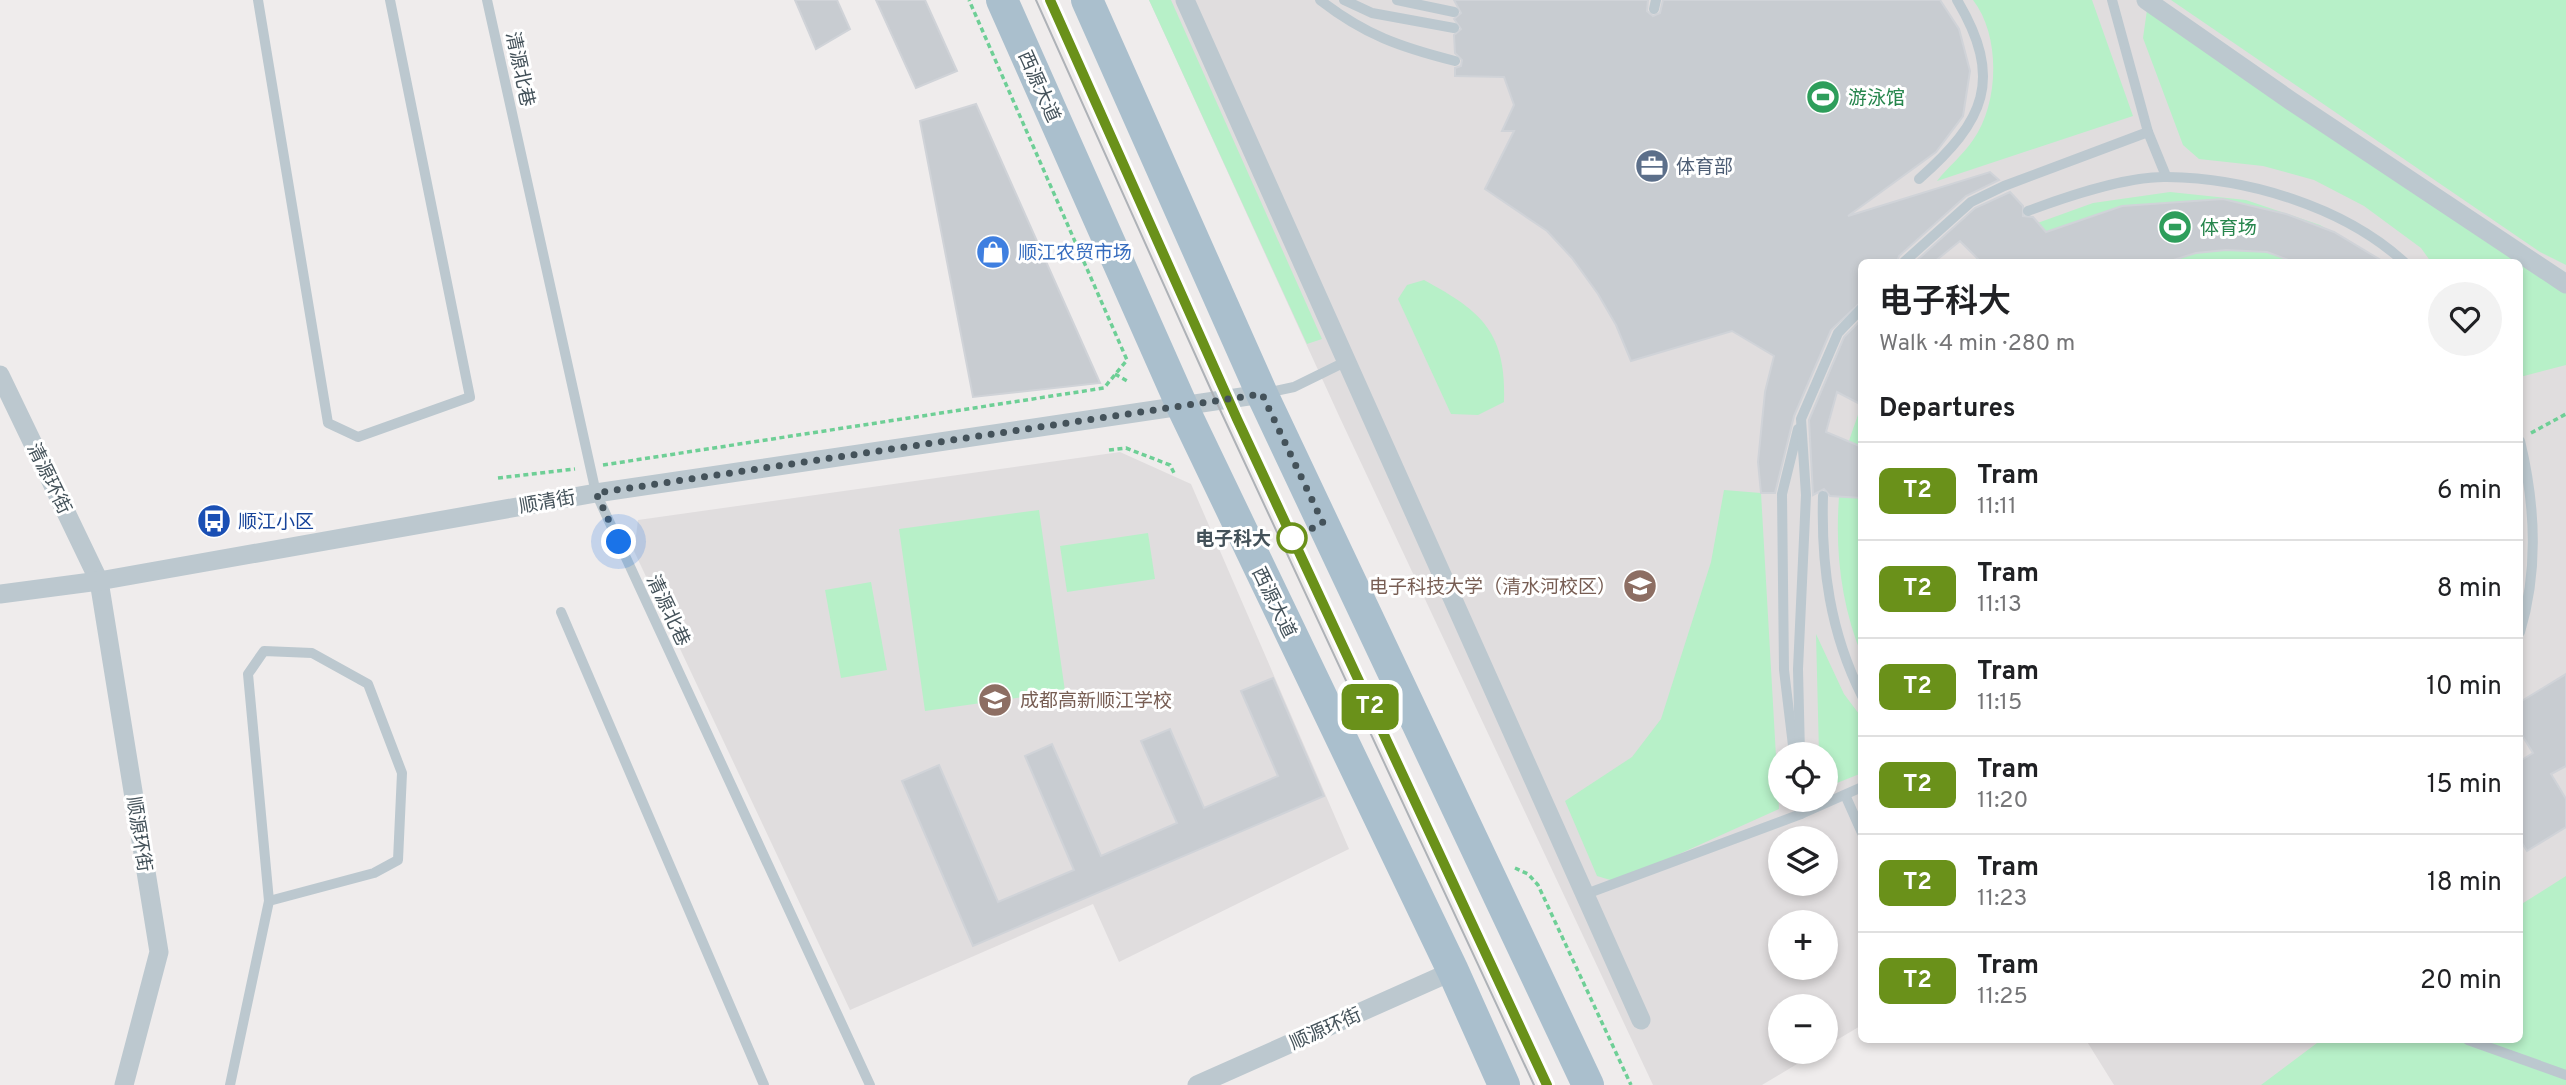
<!DOCTYPE html>
<meta charset="utf-8">
<style>
body{margin:0;font-family:Overpass,"Noto Sans SC",sans-serif;background:#f2f2f2;color:#202124;height:100vh;display:flex;flex-direction:column;font-size:26px;white-space:nowrap}
*{box-sizing:border-box;margin:0}
p{font-size:23px;color:#757577}
.icon{flex:none;width:38px;height:38px;fill:none;stroke:currentColor;stroke-width:2;stroke-linecap:round;stroke-linejoin:round}
.map{position:relative;flex:1;overflow:hidden}
.panel{position:absolute;left:1858px;top:259px;width:665px;height:784px;display:flex;flex-direction:column;background:#fff;border-radius:10px;box-shadow:0 4px 10px #0003}
.panel>*{flex:none}
.badge{padding:0 14px;border-radius:10px;font-size:24px;line-height:46px}
.tools{position:absolute;left:1768px;top:742px;display:grid;gap:14px}
.tools a{display:grid;place-items:center;width:70px;height:70px;border-radius:50%;background:#fff;box-shadow:0 4px 10px #0003;font-size:35px}
.you{position:absolute;width:35px;height:35px;margin:-18px;border:5px solid #fff;border-radius:50%;background:#1a73e8;box-shadow:0 0 0 10px #1a73e833}
.map>.badge{position:absolute;translate:-50% -50%;box-shadow:0 0 0 4px #fff}
h2{padding:0 21px;font-size:26px;line-height:63px}
.round{display:grid;place-items:center;flex:none;width:74px;height:74px;border-radius:37px;background:#f2f2f2}
.headline{display:flex;align-items:center;justify-content:space-between;height:119px;padding:0 21px}
h1{font-size:33px;font-weight:600;line-height:52px}
ul{padding:0;list-style:none}
li{display:flex;align-items:center;gap:21px;height:98px;padding:0 21px;border-top:2px solid #e0e0e0}
li div{flex:1}
li b{display:block;font-size:26px}
li em{font-style:normal}
li .badge{min-width:77px;font-weight:700;text-align:center}
.map>svg:first-child{display:block}
.education{fill:#e0ddde;fill-rule:evenodd}
.green{fill:#b7f0c8}
.building{fill:#c8ccd1;stroke:#d0d3d8;stroke-width:2}
.lines{fill:none;stroke-linecap:round;stroke-linejoin:round}
.path{stroke:#6ecf96;stroke-width:3.5;stroke-dasharray:5 3.5;stroke-linecap:butt}
.service{stroke:#bcc8cf;stroke-width:10}
.minor{stroke:#bcc8cf;stroke-width:19}
.primary{stroke:#aabfcd;stroke-width:32}
.tram{stroke:#aeb2b7;stroke-width:2}
.line-casing{stroke:#fff;stroke-width:16}
.line{stroke:#6a911a;stroke-width:10}
.walk{stroke:#44525a;stroke-width:7;stroke-dasharray:0 12.6}
.stop-dot{fill:#fff;stroke:#6a911a;stroke-width:3.5}
.labels{text-anchor:middle;stroke-width:6;stroke-linejoin:round;paint-order:stroke}
.street-label{font-size:19px;fill:#44525a;stroke:#fff}
.leisure-label{font-size:19px;fill:#27864d;stroke:#fff;text-anchor:start}
.service-label{font-size:19px;fill:#4e5e75;stroke:#fff;text-anchor:start}
.shop-label{font-size:19px;fill:#366cbe;stroke:#fff;text-anchor:start}
.transit-label{font-size:19px;fill:#164399;stroke:#fff;text-anchor:start}
.stop-label{font-size:19px;font-weight:bold;fill:#44525a;stroke:#fff;text-anchor:end}
.education-label{font-size:19px;fill:#785e54;stroke:#fff;text-anchor:end}
</style>
<div class="map">
<svg width="2566" height="1085" viewBox="0 0 2566 1085">
<rect width="100%" height="100%" fill="#efecec"/>
<g class="education">
<path d="M1149 0H2566V1085H2114L2086 1040H2520V262H1862V1025L1825 1047V1006H1780V1052H1817L1762 1085H1653L1340 418ZM1780 754H1825V800H1780ZM1780 838H1825V884H1780ZM1780 922H1825V968H1780Z"/>
<polygon points="1120,452 1191,484 1349,849 1119,962 1093,904 850,1010 634,551 638,520"/>
</g>
<g class="green">
<polygon points="1149,0 1171,0 1322,339 1307,344"/>
<path d="M1973 0H2092L2133 116 1937 181C1948 167 1963 155 1973 140 1999 104 2001 36 1973 0Z"/>
<polygon points="2171,0 2566,0 2566,265 2540,252"/>
<polygon points="2147,10 2566,286 2566,365 2520,377 2520,262 2431,262 2421,248 2364,206 2314,180 2263,166 2199,159 2183,145 2143,38"/>
<polygon points="2170,192 2246,200 2320,225 2381,262 1971,262 2021,229 2093,203"/>
<path d="M1424 280C1483 312 1506 333 1504 402L1478 415 1451 414 1398 299 1407 285Z"/>
<path d="M1862 403V656C1838 597 1833 534 1842 470 1845 448 1855 425 1862 403Z"/>
<polygon points="1724,490 1761,493 1779,809 1617,882 1597,876 1565,801 1632,757 1661,719 1711,562"/>
<polygon points="1039,510 1065,691 925,711 899,529"/>
<polygon points="1148,533 1155,579 1067,592 1060,546"/>
<polygon points="871,582 887,670 841,678 825,590"/>
<polygon points="1816,634 1844,694 1862,718 1862,773 1832,785 1825,778 1825,754 1819,754"/>
<polygon points="2566,876 2566,1085 2261,1085 2321,1040 2520,1040 2520,905"/>
</g>
<g class="building">
<polygon points="795,0 837,0 850,29 816,49"/>
<polygon points="876,0 925,0 957,71 916,88"/>
<polygon points="1454,0 1648,0 1647,11 1653,16 1660,13 1663,0 1940,0 1959,29 1970,71 1963,116 1936,152 1848,216 1990,172 1999,180 1966,196 1899,256 1897,262 1862,262 1862,301 1831,330 1794,416 1775,493 1761,493 1758,462 1765,392 1774,356 1732,331 1631,361 1616,325 1598,294 1572,258 1547,231 1485,189 1514,131 1502,131 1514,105 1504,77 1455,76 1455,68 1461,66 1462,60 1455,53 1454,35 1461,29 1454,19 1461,13"/>
<polygon points="976,104 1100,383 973,397 920,121"/>
<polygon points="2010,192 2023,206 2023,216 2033,217 2046,232 2122,206 2223,199 2286,214 2334,232 2384,262 2294,262 2267,252 2226,250 2196,253 2167,262 1981,262 1960,241 1934,262 1915,262 1975,208"/>
<polygon points="1862,319 1862,405 1837,392 1826,432 1862,447 1862,498 1830,496 1824,489 1813,495 1809,420 1844,337"/>
<polygon points="2566,674 2566,766 2551,774 2566,799 2566,827 2527,851 2520,840 2520,761 2533,753 2520,732 2520,702"/>
<polygon points="1273,678 1324,796 973,946 902,781 939,765 998,902 1074,870 1025,756 1052,744 1101,856 1177,823 1141,741 1170,729 1204,808 1278,776 1241,691"/>
</g>
<g class="lines">
<g class="path">
<polyline points="1115,374 1129,382"/>
<polyline points="2531,433 2566,414"/>
<polyline points="1109,450 1126,448 1170,465 1174,473"/>
<polyline points="603,465 1104,388 1127,360 969,0"/>
<polyline points="498,478 575,469"/>
<polyline points="1515,868 1528,874 1538,885 1631,1085"/>
</g>
<g class="service">
<polyline points="258,0 328,423 358,437 470,397 390,0"/>
<polyline points="487,0 596,493 870,1085"/>
<path d="M1320 0C1365 35 1400 47 1455 61"/>
<polyline points="1344,0 1372,13 1454,28"/>
<polyline points="1397,0 1454,12"/>
<polyline points="2112,0 2148,132 2166,176"/>
<polyline points="1654,9 1656,0"/>
<path d="M1919 179C1985 121 2004 79 1957 0"/>
<path d="M2028 211C2065 197 2128 176 2167 177 2248 178 2344 207 2404 262"/>
<polyline points="1904,262 1971,202 2004,186 2148,132"/>
<polyline points="1266,393 1294,387 1347,361"/>
<path d="M2520 441C2535 503 2539 569 2520 632"/>
<path d="M1823 496C1821 567 1830 632 1862 696"/>
<polyline points="561,612 764,1085"/>
<polyline points="1794,754 1784,670 1782,494 1798,429"/>
<polyline points="1800,754 1798,669 1806,495 1801,419 1838,333 1862,308"/>
<polyline points="1846,797 1862,833"/>
<polyline points="1799,800 1801,814"/>
<polyline points="1586,894 1801,814 1862,787"/>
<polyline points="2468,1040 2566,1075"/>
<polyline points="230,1085 269,901 248,674 264,651 312,653 368,684 402,773 398,860 374,873 269,901"/>
</g>
<g class="minor">
<polyline points="1185,0 1641,1020"/>
<polyline points="2146,0 2291,101 2566,284"/>
<polyline points="0,375 99,581 159,952 124,1085"/>
<polyline points="0,594 99,581 596,493 1262,394"/>
<polyline points="1197,1085 1453,971"/>
</g>
<g class="primary">
<polyline points="1002,0 1182,406 1453,971 1504,1085"/>
<polyline points="1087,0 1262,394 1588,1085"/>
</g>
<g class="tram">
<polyline points="1036,0 1216,401 1534,1085"/>
<polyline points="1050,0 1260,470"/>
<polyline points="1362,689 1547,1085"/>
</g>
</g>
<g class="lines">
<g class="line-casing">
<polyline id="line" points="1050,0 1237,419 1547,1085"/>
</g>
<use href="#line" class="line"/>
<polyline class="walk" points="619,542 596,493 1262,394 1323,523 1292,538"/>
</g>
<defs>
<g id="stadium-disc" transform="scale(1.75)"><circle r="9.5" fill="#2e9e5b" stroke="#fff"/><path d="M0-5a6.5 5 0 1 0 0 10a6.5 5 0 1 0 0-10ZM-3.5-1.8h7v3.6h-7Z" fill="#fff"/></g>
<g id="office-disc" transform="scale(1.75)"><circle r="9.5" fill="#5c6f8a" stroke="#fff"/><path d="M-6-3h4V-5.5h4V-3h4V5H-6ZM-1-4.5V-3h2v-1.5ZM-6 0V1H6V0Z" fill="#fff"/></g>
<g id="shop-disc" transform="scale(1.75)"><circle r="9.5" fill="#3f7fe0" stroke="#fff"/><path d="M-5-2.5h2.3a2.7 3.5 0 0 1 5.4 0H5L5.5 6h-11ZM-1.5-2.5h3a1.5 2.3 0 0 0-3 0Z" fill="#fff"/></g>
<g id="bus-disc" transform="scale(1.75)"><circle r="9.5" fill="#1a4fb4" stroke="#fff"/><path d="M-5-6H5V4H4V6H2V4H-2V6H-4V4H-5ZM-3.5-4V0h7V-4ZM-3.5 1.2v1.5H-2V1.2ZM2 1.2v1.5H3.5V1.2Z" fill="#fff"/></g>
<g id="university-disc" transform="scale(1.75)"><circle r="9.5" fill="#8d6e63" stroke="#fff"/><path d="M0-5L7-2L0 1L-7-2ZM-4 1L0 2.5L4 1V4Q0 6-4 4Z" fill="#fff"/></g>
<g id="school-disc" transform="scale(1.75)"><circle r="9.5" fill="#8d6e63" stroke="#fff"/><path d="M0-5L7-2L0 1L-7-2ZM-4 1L0 2.5L4 1V4Q0 6-4 4Z" fill="#fff"/></g>
</defs>
<g fill-rule="evenodd">
<use href="#stadium-disc" x="1823" y="97"/>
<use href="#office-disc" x="1652" y="166"/>
<use href="#stadium-disc" x="2175" y="227"/>
<use href="#shop-disc" x="993" y="252"/>
<use href="#bus-disc" x="214" y="521"/>
<use href="#university-disc" x="1640" y="586"/>
<use href="#school-disc" x="995" y="700"/>
</g>
<circle class="stop-dot" cx="1292" cy="538" r="14"/>
<g class="labels">
<g class="street-label">
<text transform="translate(521 69) rotate(78)" y="7">清源北巷</text>
<text transform="translate(1040 86) rotate(66)" y="7">西源大道</text>
<text transform="translate(50 478) rotate(64)" y="7">清源环街</text>
<text transform="translate(547 501) rotate(-10)" y="7">顺清街</text>
<text transform="translate(1275 602) rotate(64)" y="7">西源大道</text>
<text transform="translate(669 610) rotate(65)" y="7">清源北巷</text>
<text transform="translate(140 834) rotate(81)" y="7">顺源环街</text>
<text transform="translate(1325 1028) rotate(-24)" y="7">顺源环街</text>
</g>
<g class="leisure-label">
<text x="1848" y="104">游泳馆</text>
<text x="2200" y="234">体育场</text>
</g>
<g class="service-label">
<text x="1676" y="173">体育部</text>
</g>
<g class="shop-label">
<text x="1018" y="259">顺江农贸市场</text>
</g>
<g class="transit-label">
<text x="238" y="528">顺江小区</text>
</g>
<g class="stop-label">
<text x="1271" y="545">电子科大</text>
</g>
<g class="education-label">
<text x="1616" y="593">电子科技大学（清水河校区）</text>
<text x="1020" y="707" text-anchor="start">成都高新顺江学校</text>
</g>
</g>
</svg>
<div class="tools">
<a><svg class="icon" aria-label="locate" viewBox="0 0 24 24"><circle cx="12" cy="12" r="6"/><path d="M12 2v4M12 18v4M2 12h4M18 12h4"/></svg></a>
<a><svg class="icon" aria-label="layers" viewBox="0 0 24 24"><path d="M12 4l9 5-9 5-9-5zM3 14l9 5 9-5"/></svg></a>
<a>+</a>
<a>−</a>
</div>
<div class="you" style="left:619px;top:542px"></div>
<b class="badge" style="left:1370px;top:707px;background:#6a911a;color:#fff">T2</b>
<section class="panel">
<div class="headline"><div><h1>电子科大</h1><p>Walk · 4 min · 280 m</p></div><a class="round"><svg class="icon" aria-label="heart" viewBox="0 0 24 24"><path d="M12 20l-8-8c-3-5 5-10 8-4 3-6 11-1 8 4z"/></svg></a></div>
<h2>Departures</h2>
<ul>
<li><span class="badge" style="background:#6a911a;color:#fff">T2</span><div><b>Tram</b><p>11:11</p></div><em>6 min</em></li>
<li><span class="badge" style="background:#6a911a;color:#fff">T2</span><div><b>Tram</b><p>11:13</p></div><em>8 min</em></li>
<li><span class="badge" style="background:#6a911a;color:#fff">T2</span><div><b>Tram</b><p>11:15</p></div><em>10 min</em></li>
<li><span class="badge" style="background:#6a911a;color:#fff">T2</span><div><b>Tram</b><p>11:20</p></div><em>15 min</em></li>
<li><span class="badge" style="background:#6a911a;color:#fff">T2</span><div><b>Tram</b><p>11:23</p></div><em>18 min</em></li>
<li><span class="badge" style="background:#6a911a;color:#fff">T2</span><div><b>Tram</b><p>11:25</p></div><em>20 min</em></li>
</ul>
</section>
</div>
